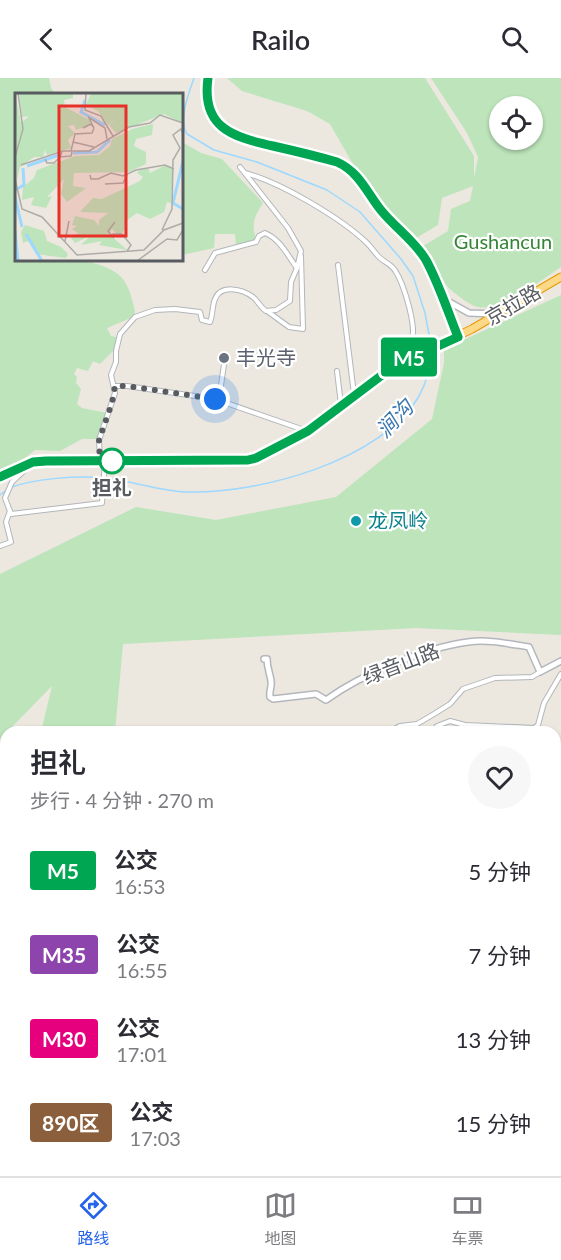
<!DOCTYPE html>
<html lang="zh">
<meta charset="utf-8">
<style>
body{margin:0;font-family:Lato,"Noto Sans SC",sans-serif;background:#f7f7f7;color:#2b2b33;height:100vh;display:flex;flex-direction:column;font-size:22px;white-space:nowrap}
*{box-sizing:border-box;margin:0}
p{font-size:20px;color:#7c7c81}
.icon{flex:none;width:33px;height:33px;fill:none;stroke:currentColor;stroke-width:2;stroke-linecap:round;stroke-linejoin:round}
.map{position:relative;flex:1;overflow:hidden}
.panel{position:absolute;left:0px;top:648px;width:561px;height:450px;display:flex;flex-direction:column;background:#fff;border-radius:18px 18px 0 0;box-shadow:0 2px 4px #0004}
.panel>*{flex:none}
.badge{padding:0 12px;border-radius:4px;font-size:21px;line-height:39px}
.fabs{position:absolute;left:489px;top:18px;display:grid;gap:12px}
.fabs a{display:grid;place-items:center;width:54px;height:54px;border-radius:50%;background:#fff;box-shadow:0 2px 4px #0004;font-size:30px}
.you{position:absolute;width:30px;height:30px;margin:-15px;border:4px solid #fff;border-radius:50%;background:#1a73e8;box-shadow:0 0 0 9px #1a73e833}
.map>.badge{position:absolute;translate:-50% -50%;box-shadow:0 0 0 3px #fff}
.round{display:grid;place-items:center;flex:none;width:63px;height:63px;border-radius:32px;background:#f7f7f7}
.overview{display:flex;align-items:center;justify-content:space-between;height:102px;padding:0 30px}
h1{font-size:28px;font-weight:600;line-height:45px}
ul{padding:0;list-style:none}
li{display:flex;align-items:center;gap:18px;height:84px;padding:0 30px}
li div{flex:1}
li b{display:block;font-size:22px}
li em{font-style:normal}
li .badge{min-width:66px;font-weight:700;text-align:center}
header{display:flex;justify-content:space-between;align-items:center;height:78px;padding:0 30px;background:#fff;font-size:27px;font-weight:600}
.dock{display:flex;justify-content:space-around;align-items:center;height:84px;border-top:2px solid #e1e1e2;background:#fff;font-size:16px;color:#7c7c81}
.dock a{display:grid;justify-items:center;gap:3px}
.dock .current{color:#2563eb}
.map>svg:first-child{display:block}
.green{fill:#bde4bb;fill-rule:evenodd}
.lines{fill:none;stroke-linecap:round;stroke-linejoin:round}
.stream{stroke:#9cd8ff;stroke-width:1.5}
.street-casing{stroke:#b2b6bb;stroke-width:6}
.secondary-casing{stroke:#b3b7bd;stroke-width:8}
.highway-casing{stroke:#ea9801;stroke-width:9}
.street{stroke:#fff;stroke-width:4}
.secondary{stroke:#fff;stroke-width:5}
.highway{stroke:#fcd986;stroke-width:7}
.line-casing{stroke:#fff;stroke-width:14}
.line{stroke:#00a651;stroke-width:9}
.walk{stroke:#585c61;stroke-width:6;stroke-dasharray:0 10.8}
.worship-dot{fill:#6b7280;stroke:#fff;stroke-width:2}
.stop-dot{fill:#fff;stroke:#00a651;stroke-width:3}
.culture-dot{fill:#0f9aa8;stroke:#fff;stroke-width:2}
.labels{text-anchor:middle;stroke-width:4.5;stroke-linejoin:round;paint-order:stroke}
.park-label{font-size:20px;fill:#348435;stroke:#fff}
.street-label{font-size:20px;fill:#585c61;stroke:#fff}
.worship-label{font-size:20px;fill:#5b616d;stroke:#fff;text-anchor:start}
.stop-label{font-size:20px;font-weight:bold;fill:#585c61;stroke:#fff}
.culture-label{font-size:20px;fill:#0d838f;stroke:#fff;text-anchor:start}
.water-label{font-size:21px;font-style:italic;fill:#3b78af;stroke:#fff}
.inset-river{fill:none;stroke:#9cd8ff;stroke-width:3}
.inset-road{fill:none;stroke:#adaca9;stroke-width:1.5}
.view{fill:#e83029;fill-opacity:0.15;stroke:#e83029;stroke-width:3}
.inset-edge{fill:none;stroke:#585c61;stroke-width:3}
</style>
<header><svg class="icon" aria-label="back" viewBox="0 0 24 24"><path d="M15 5l-7 7 7 7"/></svg>Railo<svg class="icon" aria-label="search" viewBox="0 0 24 24"><circle cx="10" cy="10" r="6"/><path d="M15 15l6 6"/></svg></header>
<div class="map">
<svg width="561" height="1098" viewBox="0 0 561 1098">
<rect width="100%" height="100%" fill="#ece8df"/>
<g class="green">
<path d="M0 0H49L51 10 55 16H16V182C47 182 99 176 122 200 129 208 134 225 135 236L133 239 107 250 111 258 121 260 114 272 100 286 93 283 88 293 77 290 74 296 77 299 76 305 81 311 77 326 82 330 107 335 101 358 97 361H82L60 373 35 372 17 386 0 396Z"/>
<path d="M227 0H425L474 78V101L478 79 467 55 431 0H561V189C541 202 502 234 478 229 469 227 457 217 450 211 439 201 431 181 423 168L448 153 451 131 470 123 473 108 442 120 438 147 413 162 357 93 330 46 307 33 242 13ZM500 28H532V62H500Z"/>
<path d="M182 64 201 75 222 81 263 125C255 137 250 148 257 162L236 167 235 156H215L214 170 182 177Z"/>
<polygon points="561,217 561,557 416,550 123,566 115,654 41,654 52,608 0,661 0,496 136,429 216,442 336,419 432,341 444,285 444,271"/>
<polygon points="561,678 561,1036 555,1042 555,680"/>
<polygon points="131,1092 433,1092 441,1098 123,1098"/>
</g>
<g class="lines">
<g class="stream">
<path d="M194 0C189 14 178 42 187 56L214 72 257 84 327 112 360 134 401 181 413 198 425 235 431 267"/>
<path d="M12 409C34 401 78 397 102 400 131 402 158 413 187 414 259 416 381 383 419 318 427 304 430 290 431 274"/>
<polyline points="0,417 8,411"/>
</g>
<g class="street-casing">
<g id="street">
<path d="M245 95C280 104 341 140 367 165 372 170 375 175 379 179 385 185 392 186 396 194 404 207 412 236 413 251 414 263 407 271 405 281"/>
<polyline points="338,187 354,316"/>
<path d="M205 192 215 175 256 164 259 158 265 155C280 161 288 178 297 190L301 173 288 150 240 89"/>
<polyline points="267,233 289,249 303,251 301,178"/>
<polyline points="337,293 341,327"/>
<polyline points="115,308 127,308 215,321 307,353"/>
<polyline points="219,322 224,286"/>
<path d="M100 382 99 362 115 315 111 297 116 284V273L120 256 135 239 155 232 175 231 200 234 202 242 210 244C213 237 212 228 215 221 221 206 242 211 253 219 258 223 260 229 266 233L276 232 290 223 291 204 297 190"/>
<polyline points="28,389 12,404 5,420 11,436 102,425 105,383"/>
<polyline points="0,468 11,464 6,444 10,433"/>
<polyline points="389,654 400,648 417,646 434,636 450,626 463,611 495,600 532,599 540,594"/>
<polyline points="433,654 437,648 450,643 465,647 534,650 538,647 544,625 561,596"/>
<polyline points="442,1092 447,1098"/>
<polyline points="456,1092 458,1098"/>
<polyline points="476,1092 487,1098"/>
<polyline points="538,1092 544,1098"/>
<polyline points="52,1098 54,1092"/>
<polyline points="506,1098 518,1092"/>
</g>
</g>
<g class="secondary-casing">
<g id="secondary">
<path d="M208 0C201 50 233 59 273 68 295 73 316 77 337 84 359 94 366 113 380 131 391 145 406 156 418 171 437 196 446 230 458 259"/>
<polyline points="442,220 469,235 495,236"/>
<path d="M264 581H267C267 590 270 595 271 603 272 608 269 613 270 619L273 621 316 616 326 622C362 596 424 570 468 564 488 561 509 566 529 569L540 594 561 583"/>
</g>
</g>
<g class="highway-casing">
<polyline id="highway" points="0,399 33,384 46,383 248,382 256,380 308,353 394,288 472,251 561,199"/>
</g>
<use href="#street" class="street"/>
<use href="#secondary" class="secondary"/>
<use href="#highway" class="highway"/>
</g>
<g class="lines">
<g class="line-casing">
<path id="line" d="M0 399 33 384 46 383 248 382 256 380 308 353 394 288 458 259C448 234 439 206 426 182 414 162 394 149 380 131 366 113 359 94 337 84 316 78 295 73 273 68 233 59 201 50 208 0"/>
</g>
<use href="#line" class="line"/>
<polyline class="walk" points="112,383 100,383 99,362 112,325 115,308 127,308 215,321"/>
</g>
<circle class="worship-dot" cx="224" cy="280" r="6"/>
<circle class="stop-dot" cx="112" cy="383" r="12"/>
<circle class="culture-dot" cx="356" cy="443" r="6"/>
<g class="labels">
<g class="park-label">
<text x="503" y="171">Gushancun</text>
</g>
<g class="street-label">
<text transform="translate(513 227) rotate(-30)" y="7">京拉路</text>
<text transform="translate(401 586) rotate(-21)" y="7">绿音山路</text>
</g>
<g class="worship-label">
<text x="236" y="287">丰光寺</text>
</g>
<g class="stop-label">
<text x="112" y="417">担礼</text>
</g>
<g class="culture-label">
<text x="368" y="450">龙凤岭</text>
</g>
<g class="water-label">
<text transform="translate(395 341) rotate(-46)" y="7">涧沟</text>
</g>
</g>
<g transform="translate(15 15)">
<rect width="168" height="168" fill="#ece8df"/>
<path d="M0 0 6 30 14 23 7 24 4 0H58V5L49 7 50 14 75 27V32L61 37 59 32 53 33 60 40 53 47 56 55 32 62 30 57 28 64H19L5 74 2 87ZM76 0H168V30L149 21 101 40 94 32 100 26 93 32 83 18 71 12ZM138 31 137 42 121 46 119 53 131 59V71L113 79 59 80 58 93 71 95 52 109 46 101 49 86 32 104 37 103 31 115 16 112 19 104 7 107 8 94 19 85 22 77 60 63 84 62 95 53 97 46 117 36ZM151 72 158 76 156 110 152 109 149 119 135 126 122 120 112 127V134L104 143 97 136 94 141 112 157 84 152 87 148 66 152 75 143 60 150 56 145 63 140 57 136 62 133 57 132 60 123 79 127 84 133V127L93 120 65 119 78 105 87 106 125 88 128 84 122 80 125 77 133 75 135 80ZM10 132 29 138 32 148 46 154 53 161 51 165 21 161 13 148 8 150 6 139Z" fill="#bde4bb"/>
<path class="inset-river" d="M70 7 66 19 90 32M58 60 82 59 95 47M168 68 158 110 168 116M12 73 44 62M0 97 9 92 8 75M0 104 7 134M0 138 3 168M11 141 27 168"/>
<path class="inset-road" d="M71 0 70 17 86 23 98 43M73 24 90 35 92 46M68 35 76 31 79 35 74 25M58 49 79 54M56 58 60 41 77 40 79 35M47 59 45 64 56 63 57 59M0 64 8 36 3 0M30 66 32 70H39L45 64M6 72 48 58H74L114 34 135 30 145 22 168 30M75 82 76 86H83L96 80 108 83 121 77 150 72 159 76M0 86 7 116 27 124 62 162 129 157 149 137 168 130M90 91 108 90 112 82M100 129 93 138 98 144V141H107L116 152 112 158M147 137 157 116 158 67 165 55 158 42 166 36 168 41M50 148 54 128M122 168 152 146 162 147 168 137"/>
<path class="view" d="M44 13H111V143H44Z"/>
<rect width="168" height="168" class="inset-edge"/>
</g>
</svg>
<div class="fabs">
<a><svg class="icon" aria-label="locate" viewBox="0 0 24 24"><circle cx="12" cy="12" r="6"/><path d="M12 2v4M12 18v4M2 12h4M18 12h4"/></svg></a>
</div>
<div class="you" style="left:215px;top:321px"></div>
<b class="badge" style="left:409px;top:279px;background:#00a651;color:#fff">M5</b>
<section class="panel">
<div class="overview"><div><h1>担礼</h1><p>步行 · 4 分钟 · 270 m</p></div><a class="round"><svg class="icon" aria-label="heart" viewBox="0 0 24 24"><path d="M12 20l-8-8c-3-5 5-10 8-4 3-6 11-1 8 4z"/></svg></a></div>
<ul>
<li><span class="badge" style="background:#00a651;color:#fff">M5</span><div><b>公交</b><p>16:53</p></div><em>5 分钟</em></li>
<li><span class="badge" style="background:#8e44ad;color:#fff">M35</span><div><b>公交</b><p>16:55</p></div><em>7 分钟</em></li>
<li><span class="badge" style="background:#e6007e;color:#fff">M30</span><div><b>公交</b><p>17:01</p></div><em>13 分钟</em></li>
<li><span class="badge" style="background:#8b5e3c;color:#fff">890区</span><div><b>公交</b><p>17:03</p></div><em>15 分钟</em></li>
</ul>
</section>
</div>
<nav class="dock">
<a class="current"><svg class="icon" aria-label="directions" viewBox="0 0 24 24"><path d="M12 3l9 9-9 9-9-9zM9 14v-3h6M13 9l2 2-2 2"/></svg>路线</a>
<a><svg class="icon" aria-label="map" viewBox="0 0 24 24"><path d="M3 6l6-2 6 2 6-2v14l-6 2-6-2-6 2zM9 4v14M15 6v14"/></svg>地图</a>
<a><svg class="icon" aria-label="tickets" viewBox="0 0 24 24"><path d="M3 7h18v10H3zM15 7v10"/></svg>车票</a>
</nav>
